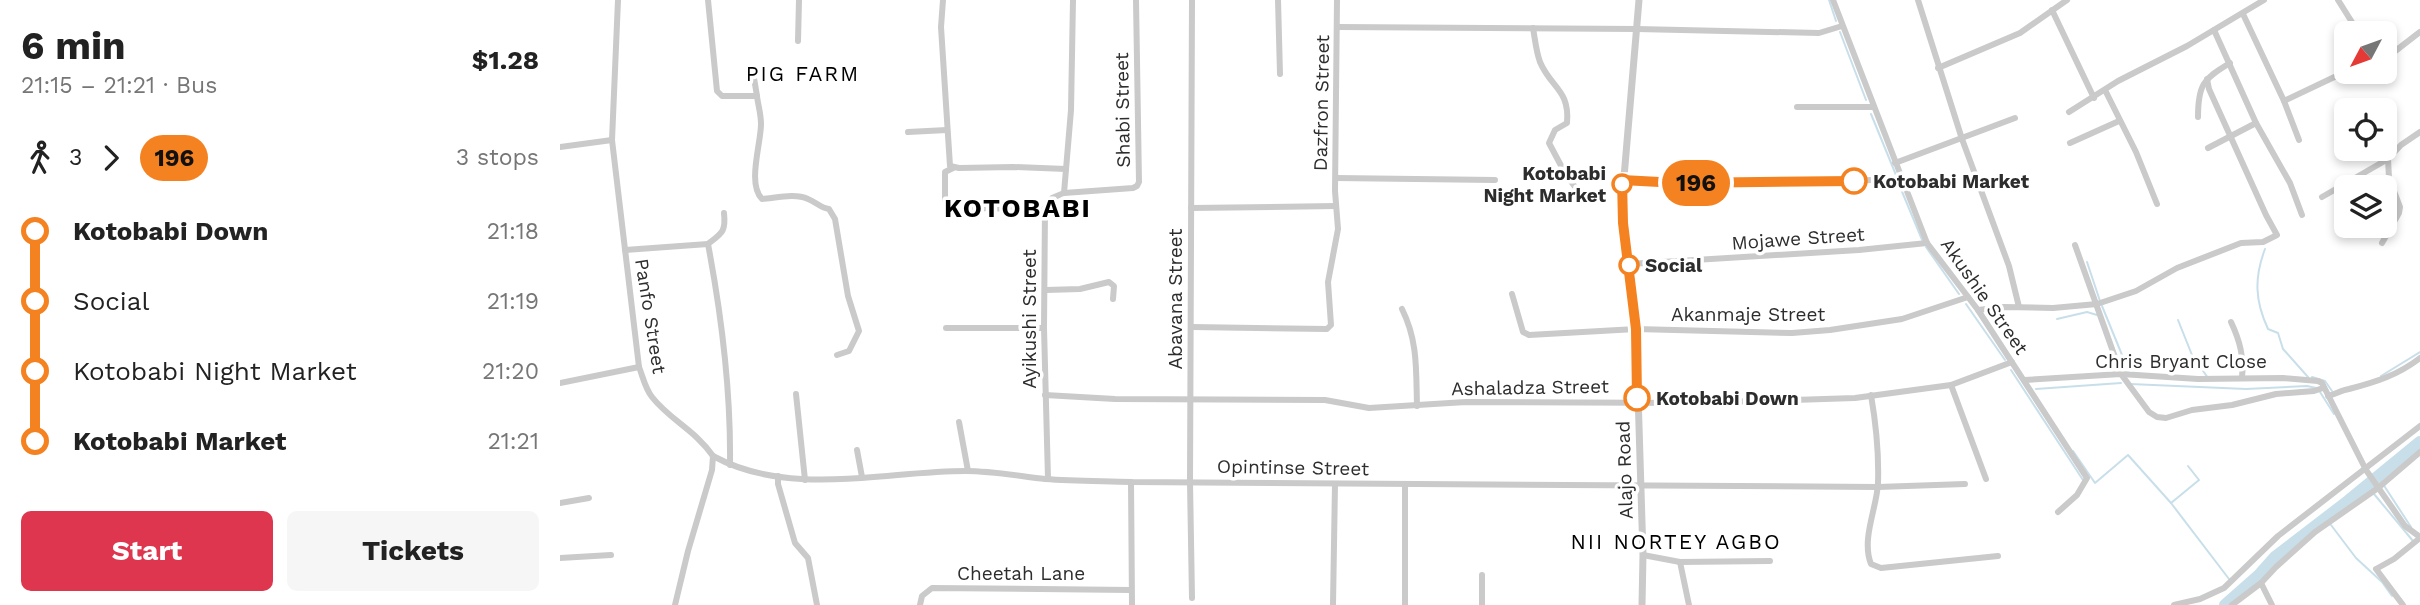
<!DOCTYPE html>
<meta charset="utf-8">
<style>
body{margin:0;font-family:"Work Sans",sans-serif;background:#f6f6f6;color:#222;height:100vh;display:flex;flex-direction:column;font-size:26px;white-space:nowrap}
*{box-sizing:border-box;margin:0}
p{font-size:23px;color:#767676}
.icon{flex:none;width:38px;height:38px;fill:none;stroke:currentColor;stroke-width:2;stroke-linecap:round;stroke-linejoin:round}
.map{position:relative;flex:1;overflow:hidden}
.panel{display:flex;flex-direction:column;background:#fff;width:560px}
.panel>*{flex:none}
.badge{padding:0 14px;border-radius:23px;font-size:24px;line-height:46px}
.needle{width:46px;rotate:229deg}
.controls{position:absolute;left:1774px;top:21px;display:grid;gap:14px}
.controls a{display:grid;place-items:center;width:63px;height:63px;border-radius:10px;background:#fff;box-shadow:0 4px 10px #0003;font-size:35px}
.map>.badge{position:absolute;translate:-50% -50%;box-shadow:0 0 0 4px #fff}
.legs{display:flex;align-items:center;gap:10px;height:77px;padding:0 21px;font-size:23px}
.legs p{margin-inline-start:auto}
.head{display:flex;align-items:center;justify-content:space-between;height:119px;padding:0 21px}
h1{font-size:38px;font-weight:700;line-height:52px}
.primary-button{display:flex;gap:14px;margin-top:auto;padding:14px 21px}
.primary-button a{flex:1;height:80px;border-radius:10px;background:#de364f;color:#fff;font-size:28px;font-weight:700;line-height:80px;text-align:center}
.primary-button a+a{background:#f6f6f6;color:#222}
ul{padding:0 21px;list-style:none}
li{display:flex;align-items:center;gap:24px;height:70px;font-size:26px}
li i{display:grid;place-items:center;width:10px;height:100%;margin:0 9px;background:currentColor}
li i::after{content:'';width:18px;height:18px;margin:-9px;border:5px solid;border-radius:50%;background:#fff}
li p{margin-inline-start:auto}
li:first-child i{background:linear-gradient(#0000 50%,currentColor 0)}
li:last-child i{background:linear-gradient(currentColor 50%,#0000 0)}
main{display:flex;flex:1;min-height:0}
.map>svg:first-child{display:block}
.lines{fill:none;stroke-linecap:round;stroke-linejoin:round}
.stream{stroke:#c8dfea;stroke-width:2}
.river{stroke:#c8dfea;stroke-width:12}
.minor{stroke:#cacaca;stroke-width:6}
.tertiary{stroke:#cacaca;stroke-width:7}
.line-1-casing{stroke:#fff;stroke-width:16}
.line-1{stroke:#f58220;stroke-width:10}
.stop-1-dot{fill:#fff;stroke:#f58220;stroke-width:3.5}
.labels{text-anchor:middle;stroke-width:7;stroke-linejoin:round;paint-order:stroke}
.street-label{font-size:19px;fill:#2d2d2d;stroke:#fff}
.stop-label{font-size:19px;font-weight:bold;fill:#2d2d2d;stroke:#fff;text-anchor:start}
.neighbourhood-label{font-size:21px;letter-spacing:2px;fill:#000;stroke:#fff}
.district-label{font-size:26px;font-weight:bold;letter-spacing:2px;fill:#000;stroke:#fff}
</style>
<main>
<section class="panel">
<div class="head"><div><h1>6 min</h1><p>21:15 – 21:21 · Bus</p></div><b>$1.28</b></div>
<div class="legs"><svg class="icon" aria-label="walk" viewBox="0 0 24 24"><circle cx="13" cy="4" r="2"/><path d="M13 8l-2 6 4 7M11 14l-3 7M7 12l3-4h3l4 4"/></svg>3<svg class="icon" aria-label="forward" viewBox="0 0 24 24"><path d="M9 5l7 7-7 7"/></svg><b class="badge" style="background:#f58220;color:#111">196</b><p>3 stops</p></div>
<ul>
<li><i style="color:#f58220"></i><b>Kotobabi Down</b><p>21:18</p></li>
<li><i style="color:#f58220"></i><span>Social</span><p>21:19</p></li>
<li><i style="color:#f58220"></i><span>Kotobabi Night Market</span><p>21:20</p></li>
<li><i style="color:#f58220"></i><b>Kotobabi Market</b><p>21:21</p></li>
</ul>
<div class="primary-button"><a>Start</a><a>Tickets</a></div>
</section>
<div class="map">
<svg width="1860" height="605" viewBox="0 0 1860 605">
<rect width="100%" height="100%" fill="#fff"/>
<g class="lines">
<g class="stream">
<polyline points="1269,0 1276,21"/>
<polyline points="1280,32 1306,100"/>
<polyline points="1311,114 1336,175"/>
<polyline points="1338,182 1363,242"/>
<polyline points="1366,247 1399,294"/>
<path d="M1705 249C1694 278 1695 301 1708 329L1718 333 1723 349 1748 377"/>
<polyline points="1527,262 1540,301"/>
<polyline points="1406,304 1445,360"/>
<polyline points="1542,306 1569,372"/>
<polyline points="1497,319 1527,312 1537,315"/>
<polyline points="1618,320 1632,355 1648,378"/>
<polyline points="1451,370 1523,480"/>
<polyline points="1821,376 1860,352"/>
<polyline points="1752,377 1765,381 1772,391"/>
<polyline points="1570,384 1686,389 1747,386 1756,388"/>
<polyline points="1476,389 1561,383"/>
<polyline points="1760,392 1774,414"/>
<polyline points="1513,451 1535,483 1568,455 1611,503"/>
<polyline points="1628,466 1639,480 1611,503 1669,579"/>
<polyline points="1818,481 1821,481 1851,527"/>
<polyline points="1799,493 1806,492"/>
<polyline points="1814,494 1853,541"/>
<polyline points="1771,525 1796,558 1822,582 1832,596"/>
</g>
<polyline class="river" points="1665,605 1699,575 1715,557 1788,501 1860,442"/>
<g class="minor">
<path d="M58 0 52 140 79 367C83 377 85 388 92 397 110 420 135 430 153 456L152 470 128 551 115 605"/>
<polyline points="148,0 157,91 162,96 197,96 193,72"/>
<polyline points="383,0 381,27 390,166 399,168 453,167 506,169"/>
<polyline points="632,0 630,482 632,598"/>
<polyline points="718,0 720,74"/>
<polyline points="1273,0 1367,243 1418,310 1527,478 1517,495 1498,512"/>
<polyline points="1358,0 1402,139 1449,266 1459,307"/>
<polyline points="1778,0 1795,27"/>
<polyline points="1492,10 1534,98"/>
<polyline points="1683,14 1724,101 1739,140"/>
<polyline points="778,27 1077,29 1259,33 1282,26"/>
<path d="M973 28C975 39 976 51 980 62 991 88 1010 90 1007 123L995 130 989 143 1006 175 1022 196"/>
<polyline points="1654,30 1696,123 1730,183 1742,215"/>
<polyline points="238,41 239,0"/>
<polyline points="1825,59 1860,32"/>
<polyline points="1378,68 1460,33 1507,0"/>
<polyline points="1545,90 1576,152 1597,204"/>
<path d="M197 96C198 105 201 114 201 124 201 144 187 184 202 199 216 198 235 193 248 199 256 202 261 208 269 209L275 219 288 296 299 331 289 351 277 355"/>
<polyline points="1724,101 1787,71"/>
<polyline points="1237,107 1313,107"/>
<polyline points="1509,112 1558,81 1627,46 1704,0"/>
<path d="M1638 117C1638 85 1643 79 1670 63"/>
<polyline points="348,132 387,130"/>
<polyline points="1510,143 1559,121"/>
<polyline points="0,147 52,140"/>
<polyline points="1648,148 1696,123"/>
<polyline points="1335,163 1455,118"/>
<polyline points="776,178 935,180"/>
<path d="M1062 180C1155 184 1248 185 1341 178"/>
<polyline points="504,193 573,188 577,186 579,182 576,0"/>
<polyline points="1762,197 1828,159 1841,145 1860,132"/>
<polyline points="385,199 385,172 393,168"/>
<polyline points="410,208 485,209"/>
<polyline points="631,208 776,206"/>
<polyline points="1822,243 1839,213 1840,207 1829,178 1828,159"/>
<path d="M148 244C162 318 171 390 170 465"/>
<path d="M148 244C162 233 166 232 164 213"/>
<polyline points="1515,245 1561,374 1589,412 1597,417 1606,418 1632,410 1672,405 1716,394 1754,391 1763,388"/>
<polyline points="65,250 148,244"/>
<polyline points="1069,264 1299,250 1367,243"/>
<polyline points="486,290 520,289 549,282 554,286 553,299"/>
<polyline points="952,294 963,332 969,335 1076,329 1232,333 1270,330 1342,319 1408,297"/>
<path d="M842 309C858 341 856 370 857 406"/>
<polyline points="1418,310 1443,307 1493,308 1537,304 1576,291 1617,268 1681,243 1703,242 1717,235 1706,215 1649,89 1647,79"/>
<path d="M1671 322C1680 341 1684 357 1682 378"/>
<polyline points="632,327 767,329 771,325 768,282 778,229 775,191 777,0"/>
<polyline points="386,328 484,328"/>
<polyline points="1464,380 1561,374 1638,379 1723,378 1758,381 1762,383 1806,470 1845,526 1860,537"/>
<polyline points="0,383 79,367"/>
<polyline points="1391,385 1426,479"/>
<polyline points="236,394 245,480"/>
<polyline points="485,395 555,399 765,400 809,408 906,402 1133,403 1295,398 1391,385 1452,362"/>
<path d="M1311 395C1316 424 1319 453 1318 483 1317 508 1301 539 1311 564L1321 568 1438 556"/>
<path d="M1768 396C1776 394 1782 390 1789 389 1816 382 1838 375 1860 358"/>
<polyline points="399,422 408,471"/>
<polyline points="297,450 302,477"/>
<path d="M153 456C230 498 323 471 406 471 432 471 459 476 485 479 514 481 543 481 571 482L1318 487 1405 484"/>
<polyline points="218,476 218,484 235,543 248,558 257,605"/>
<polyline points="488,479 484,328 485,209 492,198 504,193 511,110 513,0"/>
<polyline points="571,482 572,605"/>
<polyline points="845,484 845,605"/>
<polyline points="0,503 29,498"/>
<polyline points="1083,555 1120,562 1210,561"/>
<polyline points="0,558 51,555"/>
<polyline points="1120,562 1129,605"/>
<polyline points="1701,583 1712,605"/>
<polyline points="360,605 362,596 372,588 571,590"/>
<polyline points="773,605 775,484"/>
<polyline points="922,605 922,575"/>
<polyline points="1614,605 1640,599 1664,588 1718,536 1860,426"/>
<polyline points="1672,605 1701,583 1716,567 1755,532 1818,488 1860,452"/>
<polyline points="1843,605 1816,569 1834,559 1860,538"/>
</g>
<polyline class="tertiary" points="1079,0 1062,201 1076,329 1083,555 1082,605"/>
</g>
<g class="lines">
<g class="line-1-casing">
<polyline id="line-1" points="1077,398 1076,329 1063,223 1062,180 1118,183 1294,181"/>
</g>
<use href="#line-1" class="line-1"/>
</g>
<g class="stop-1-dot">
<circle cx="1294" cy="181" r="12"/>
<circle cx="1062" cy="184" r="9"/>
<circle cx="1069" cy="265" r="9"/>
<circle cx="1077" cy="398" r="12"/>
</g>
<g class="labels">
<g class="street-label">
<text transform="translate(761 103) rotate(-89)" y="7">Dazfron Street</text>
<text transform="translate(562 110) rotate(-91)" y="7">Shabi Street</text>
<text transform="translate(1238 238) rotate(-4)" y="7">Mojawe Street</text>
<text transform="translate(1425 296) rotate(55)" y="7">Akushie Street</text>
<text transform="translate(615 299) rotate(-90)" y="7">Abavana Street</text>
<text x="1188" y="321">Akanmaje Street</text>
<text transform="translate(91 316) rotate(81)" y="7">Panfo Street</text>
<text transform="translate(469 319) rotate(-90)" y="7">Ayikushi Street</text>
<text x="1621" y="368">Chris Bryant Close</text>
<text transform="translate(970 387) rotate(-1)" y="7">Ashaladza Street</text>
<text transform="translate(733 467) rotate(1)" y="7">Opintinse Street</text>
<text transform="translate(1064 470) rotate(-92)" y="7">Alajo Road</text>
<text x="461" y="580">Cheetah Lane</text>
</g>
<g class="stop-label">
<text x="1046" y="180" text-anchor="end">Kotobabi<tspan x="1046" dy="22">Night Market</tspan></text>
<text x="1313" y="188">Kotobabi Market</text>
<text x="1085" y="272">Social</text>
<text x="1096" y="405">Kotobabi Down</text>
</g>
<g class="neighbourhood-label">
<text x="243" y="81">PIG FARM</text>
<text x="1116" y="549">NII NORTEY AGBO</text>
</g>
<g class="district-label">
<text x="458" y="217">KOTOBABI</text>
</g>
</g>
</svg>
<div class="controls">
<a><svg class="needle" viewBox="-14 -14 28 28"><path d="M0-13l5 13h-10z" fill="#e53935"/><path d="M0 13l5-13h-10z" fill="#767676"/></svg></a>
<a><svg class="icon" aria-label="locate" viewBox="0 0 24 24"><circle cx="12" cy="12" r="6"/><path d="M12 2v4M12 18v4M2 12h4M18 12h4"/></svg></a>
<a><svg class="icon" aria-label="layers" viewBox="0 0 24 24"><path d="M12 4l9 5-9 5-9-5zM3 14l9 5 9-5"/></svg></a>
</div>
<b class="badge" style="left:1136px;top:183px;background:#f58220;color:#111">196</b>
</div>
</main>
